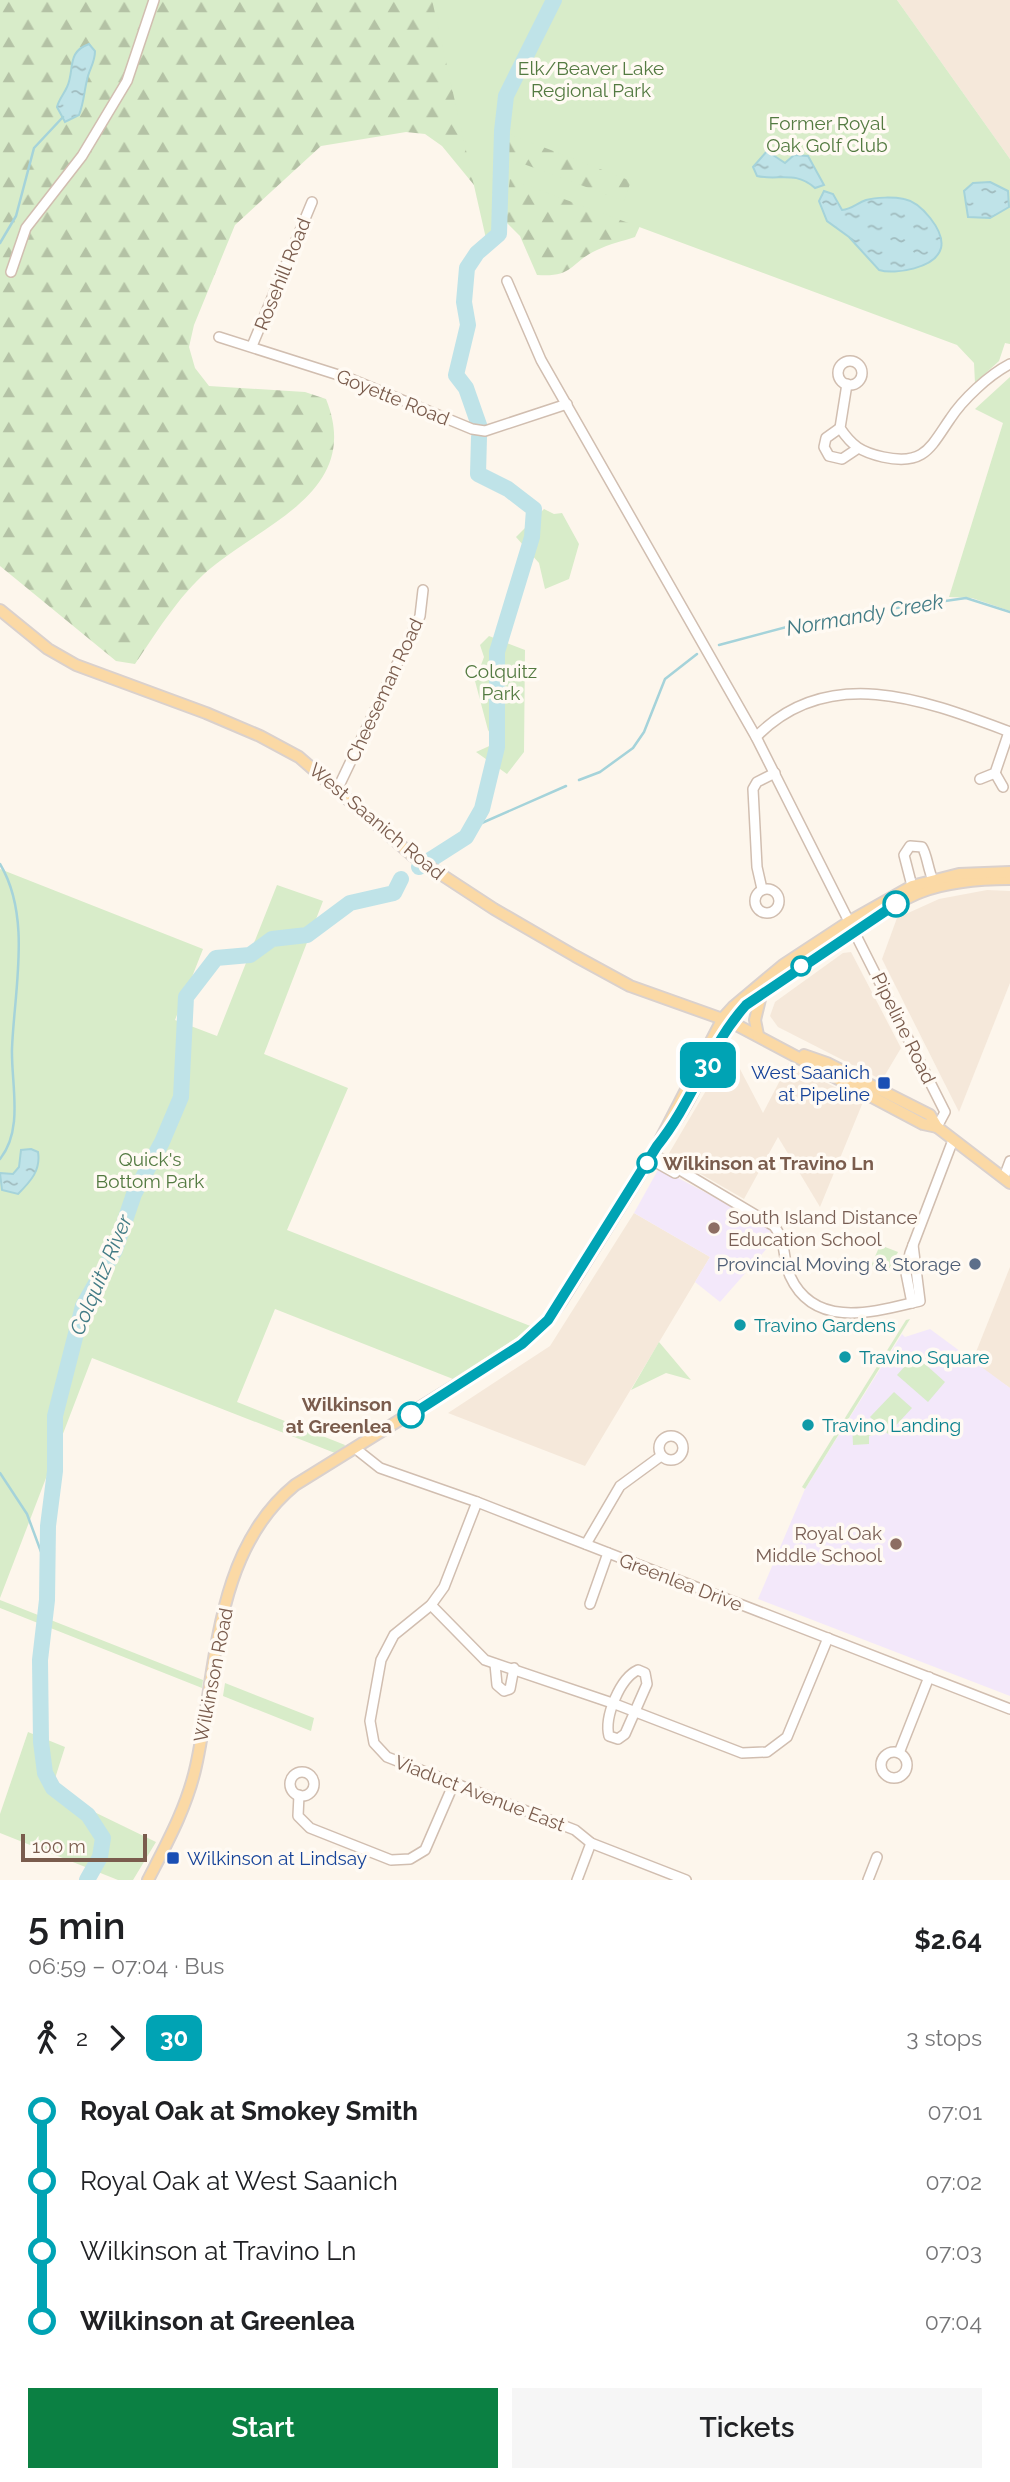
<!DOCTYPE html>
<meta charset="utf-8">
<style>
body{margin:0;font-family:Raleway,sans-serif;background:#f6f6f6;color:#202124;height:100vh;display:flex;flex-direction:column;font-size:26px;white-space:nowrap}
*{box-sizing:border-box;margin:0}
p{font-size:23px;color:#757577}
.icon{flex:none;width:38px;height:38px;fill:none;stroke:currentColor;stroke-width:2;stroke-linecap:round;stroke-linejoin:round}
.map{position:relative;height:1880px;overflow:hidden}
.side{display:flex;flex-direction:column;background:#fff;flex:1}
.side>*{flex:none}
.badge{padding:0 14px;border-radius:10px;font-size:24px;line-height:46px}
.scale{position:absolute;left:21px;bottom:18px;width:126px;box-sizing:border-box;padding-left:7px;border:4px solid #7a5c4d;border-top:0;font-size:19px;line-height:24px;white-space:nowrap;color:#7a5c4d;-webkit-text-stroke:5px #fffaf3;paint-order:stroke}
.map>.badge{position:absolute;translate:-50% -50%;box-shadow:0 0 0 4px #fff}
.legs{display:flex;align-items:center;gap:10px;height:77px;padding:0 28px;font-size:23px}
.legs p{margin-inline-start:auto}
.head{display:flex;align-items:center;justify-content:space-between;height:119px;padding:0 28px}
h1{font-size:38px;font-weight:600;line-height:52px}
.button{display:flex;gap:14px;margin-top:auto;padding:14px 28px}
.button a{flex:1;height:80px;border-radius:0px;background:#0b8043;color:#fff;font-size:28px;font-weight:600;line-height:80px;text-align:center}
.button a+a{background:#f6f6f6;color:#202124}
ul{padding:0 28px;list-style:none}
li{display:flex;align-items:center;gap:24px;height:70px;font-size:26px}
li i{display:grid;place-items:center;width:10px;height:100%;margin:0 9px;background:currentColor}
li i::after{content:'';width:18px;height:18px;margin:-9px;border:5px solid;border-radius:50%;background:#fff}
li p{margin-inline-start:auto}
li:first-child i{background:linear-gradient(#0000 50%,currentColor 0)}
li:last-child i{background:linear-gradient(currentColor 50%,#0000 0)}
.map>svg:first-child{display:block}
.residential{fill:#f5e8da}
.education{fill:#f3e8fa}
.forest{fill:url(#forest-firs)}
.green{fill:#d8ecc9;fill-rule:evenodd}
.water{fill:url(#water-ripples);stroke:#a5d3da;stroke-width:2}
.lines{fill:none;stroke-linecap:round;stroke-linejoin:round}
.stream{stroke:#a5d3da;stroke-width:2.5}
.river{stroke:#bfe3e8;stroke-width:16}
.minor-casing{stroke:#d1beb0;stroke-width:12}
.major-casing{stroke:#dad1cd;stroke-width:14}
.minor{stroke:#fff;stroke-width:9}
.major{stroke:#fbd9a5;stroke-width:10}
.line-1-casing{stroke:#fff;stroke-width:16}
.line-1{stroke:#00a3b4;stroke-width:10}
.stop-1-dot{fill:#fff;stroke:#00a3b4;stroke-width:3.5}
.transit-dot{fill:#1a4fb4;stroke:#fffaf3;stroke-width:2.5}
.education-dot{fill:#8d6e63;stroke:#fffaf3;stroke-width:2.5}
.service-dot{fill:#5c6f8a;stroke:#fffaf3;stroke-width:2.5}
.culture-dot{fill:#0f9aa8;stroke:#fffaf3;stroke-width:2.5}
.labels{text-anchor:middle;stroke-width:7;stroke-linejoin:round;paint-order:stroke}
.park-label{font-size:19px;fill:#537a41;stroke:#fffaf3}
.street-label{font-size:19px;fill:#7a5c4d;stroke:#fffaf3}
.transit-label{font-size:19px;fill:#164399;stroke:#fffaf3;text-anchor:end}
.stop-label{font-size:19px;font-weight:bold;fill:#7a5c4d;stroke:#fffaf3;text-anchor:start}
.education-label{font-size:19px;fill:#785e54;stroke:#fffaf3;text-anchor:start}
.service-label{font-size:19px;fill:#4e5e75;stroke:#fffaf3;text-anchor:end}
.culture-label{font-size:19px;fill:#0d838f;stroke:#fffaf3;text-anchor:start}
.water-label{font-size:21px;font-style:italic;fill:#437c86;stroke:#fffaf3}
</style>
<div class="map">
<svg width="1010" height="1880" viewBox="0 0 1010 1880">
<defs>
<pattern id="forest-firs" width="22" height="20" patternUnits="userSpaceOnUse" patternTransform="scale(1.75)"><rect width="22" height="20" fill="#d8ecc9"/><path d="M5 1l3.5 6h-7zM16 11l3.5 6h-7z" fill="#b4c2a5"/></pattern>
<pattern id="water-ripples" width="26" height="14" patternUnits="userSpaceOnUse" patternTransform="scale(1.75)"><rect width="26" height="14" fill="#bfe3e8"/><path d="M2 4q2-2 4 0t4 0M15 11q2-2 4 0t4 0" fill="none" stroke="#a0bbbe"/></pattern>
</defs>
<rect width="100%" height="100%" fill="#fdf6ec"/>
<g class="residential">
<polygon points="897,0 1010,0 1010,159"/>
<polygon points="987,890 1010,891 1010,983 959,1112 882,959 897,918 939,899"/>
<polygon points="851,952 901,1048 882,1080 778,1027 770,1016 775,1002 843,953"/>
<polygon points="730,1050 763,1113 789,1063 863,1102 820,1207 778,1137 744,1199 668,1155"/>
<polygon points="634,1213 710,1257 585,1466 448,1413 550,1346"/>
<polygon points="1010,1267 1010,1388 972,1362"/>
</g>
<g class="education">
<polygon points="659,1168 756,1219 777,1237 720,1302 695,1282 710,1257 634,1213"/>
<polygon points="930,1329 1010,1388 1010,1696 758,1599 805,1489 902,1334 905,1337"/>
</g>
<path class="forest" d="M0 0H741L635 237C623 241 609 244 597 250 570 262 574 278 537 275L520 236 505 221 499 204 474 185 442 146 425 134 406 132 321 146 235 225 194 325 189 347 195 368 209 386 305 392 326 399C362 488 270 521 216 564 182 590 159 629 135 664L116 661 0 566Z"/>
<g class="green">
<path d="M432 0H897L1010 159V344L1005 343 999 361 975 383 974 363 957 345 510 179 502 233 487 243ZM504 132 631 181 624 201 507 158Z"/>
<polygon points="1010,377 1010,611 972,598 949,597 1003,423 975,409"/>
<polygon points="544,509 554,514 562,513 579,544 569,579 545,589 539,563 516,537"/>
<polygon points="489,636 525,650 524,752 507,774 476,752 496,743 488,730 475,681 484,657 480,645"/>
<polygon points="0,869 203,949 175,1020 217,1036 277,885 323,901 264,1054 348,1088 287,1230 533,1327 453,1379 275,1309 237,1402 345,1445 340,1455 92,1358 0,1598"/>
<polygon points="880,1245 898,1252 887,1273 871,1266"/>
<polygon points="910,1319 805,1489 802,1487 906,1320"/>
<polygon points="659,1342 691,1380 666,1373 631,1390"/>
<polygon points="915,1355 945,1382 928,1402 897,1375"/>
<polygon points="894,1392 912,1408 888,1434 870,1417"/>
<polygon points="874,1423 874,1435 869,1436 869,1444 853,1445 852,1424"/>
<polygon points="0,1600 203,1680 202,1688 0,1608"/>
<polygon points="225,1683 314,1718 311,1731 223,1696"/>
<polygon points="28,1732 65,1747 51,1791 156,1842 133,1880 118,1880 0,1833 0,1814"/>
</g>
<g class="water">
<path d="M89 44 95 51C95 63 89 69 87 80 84 92 84 102 79 115L65 122 57 107C59 99 64 94 67 87 75 70 66 52 89 44Z"/>
<path d="M767 151 785 163 794 155 808 156 824 185 815 188C795 170 778 181 757 176L753 167Z"/>
<polygon points="990,182 1008,191 1009,207 990,218 968,217 964,191 973,183"/>
<path d="M824 191 833 194 842 210C852 209 857 203 866 200 876 197 894 197 904 199 921 202 945 231 941 248 936 268 895 275 879 270L849 237 827 221 819 201Z"/>
<path d="M31 1149 38 1152C41 1170 31 1181 18 1194L2 1190 0 1173 13 1174 19 1167 21 1150Z"/>
</g>
<g class="lines">
<g class="stream">
<polyline points="0,243 16,216 34,148 63,117"/>
<polyline points="719,645 813,620 966,598 1010,612"/>
<polyline points="579,780 600,772 633,748 644,732 665,679 697,654"/>
<polyline points="475,826 566,786"/>
<path d="M0 864C32 917 14 991 12 1049 11 1084 24 1129 0 1159"/>
<polyline points="0,1473 27,1514 47,1568"/>
</g>
<g class="river">
<polyline points="480,428 466,388 456,375 468,325 464,302 467,268 477,253 499,234 502,131 506,96 554,0"/>
<polyline points="419,867 466,837 482,809 497,747 497,652 532,537 534,509 508,489 478,474 479,437"/>
<polyline points="87,1880 100,1857 103,1838 88,1815 53,1788 45,1773 41,1742 40,1660 47,1600 48,1526 55,1471 55,1416 83,1306 115,1250 134,1194 162,1142 181,1097 186,997 216,958 250,955 272,939 307,935 350,903 394,893 401,879"/>
</g>
<g class="minor-casing">
<g id="minor">
<polyline points="11,272 26,228 82,156 127,81 154,0"/>
<polyline points="507,281 541,360 756,737 945,1112 937,1127"/>
<polyline points="219,337 351,379 472,429 485,431 567,404"/>
<polyline points="252,346 312,202"/>
<circle cx="850" cy="373" r="12"/>
<path d="M847 384 840 428C852 446 861 452 883 457 924 466 930 448 950 419 963 399 989 375 1010 364"/>
<polyline points="840,428 826,438 824,447 829,456 842,459 857,449"/>
<path d="M756 737C829 662 927 701 1010 732"/>
<polyline points="995,773 1003,787"/>
<polyline points="980,779 995,773 1009,732"/>
<polyline points="338,788 420,616 423,590"/>
<path d="M912 886 904 855 910 846 922 847C927 854 928 870 933 880"/>
<circle cx="767" cy="901" r="12"/>
<polyline points="762,889 757,867 753,789 757,782 775,773"/>
<path d="M653 1154 774 1226C787 1242 782 1258 790 1276 815 1331 877 1311 920 1301L913 1245"/>
<polyline points="650,1159 675,1173"/>
<polyline points="1004,1177 1010,1161"/>
<polyline points="912,1303 906,1273 910,1253 953,1140"/>
<circle cx="671" cy="1448" r="12"/>
<polyline points="356,1449 380,1468 477,1502 1010,1709"/>
<polyline points="477,1502 444,1587 431,1605 394,1635 381,1660 370,1721 374,1743 387,1757 575,1830 591,1843 686,1880"/>
<polyline points="586,1544 620,1486 661,1456"/>
<polyline points="590,1604 608,1553"/>
<polyline points="431,1605 485,1660 615,1704 742,1753 767,1752 787,1737 828,1638"/>
<polyline points="495,1664 497,1685 504,1691 510,1689 514,1668"/>
<path d="M638 1670 645 1673 647 1684 625 1734 618 1739 609 1736C604 1717 620 1678 638 1670Z"/>
<circle cx="894" cy="1765" r="13"/>
<polyline points="899,1753 929,1677"/>
<circle cx="302" cy="1784" r="12"/>
<polyline points="299,1795 298,1816 310,1828 391,1860 410,1859 425,1850 454,1783"/>
<polyline points="577,1880 591,1843"/>
<polyline points="868,1880 877,1857"/>
</g>
</g>
<g class="major-casing">
<g id="major">
<polyline points="0,610 48,649 76,665 206,713 260,736 299,757 413,856 494,909 575,956 630,986 731,1022 923,1124 937,1127"/>
<polyline points="758,1035 755,1020 761,995"/>
<polyline points="804,1055 827,1063 930,1115 937,1127 1010,1183"/>
<path d="M669 1130C696 1097 707 1053 733 1020 760 986 880 908 921 892 950 881 980 879 1010 879"/>
<path d="M148 1880C167 1843 187 1807 196 1766 217 1671 213 1552 295 1485L522 1344 548 1320 561 1302 653 1154 723 1018 734 1006 783 965 850 921 912 886 959 874 1010 872"/>
</g>
</g>
<use href="#minor" class="minor"/>
<use href="#major" class="major"/>
</g>
<g class="lines">
<g class="line-1-casing">
<path id="line-1" d="M411 1415 522 1344 548 1320 657 1146C692 1103 709 1046 746 1005L896 904"/>
</g>
<use href="#line-1" class="line-1"/>
</g>
<g class="stop-1-dot">
<circle cx="896" cy="904" r="12"/>
<circle cx="801" cy="966" r="9"/>
<circle cx="647" cy="1163" r="9"/>
<circle cx="411" cy="1415" r="12"/>
</g>
<g class="transit-dot">
<rect x="877" y="1076" width="14" height="14" rx="3.5"/>
<rect x="166" y="1851" width="14" height="14" rx="3.5"/>
</g>
<g class="education-dot">
<circle cx="714" cy="1228" r="7"/>
<circle cx="896" cy="1544" r="7"/>
</g>
<circle class="service-dot" cx="975" cy="1264" r="7"/>
<g class="culture-dot">
<circle cx="740" cy="1325" r="7"/>
<circle cx="845" cy="1357" r="7"/>
<circle cx="808" cy="1425" r="7"/>
</g>
<g class="labels">
<g class="park-label">
<text x="591" y="75">Elk/Beaver Lake<tspan x="591" dy="22">Regional Park</tspan></text>
<text x="827" y="130">Former Royal<tspan x="827" dy="22">Oak Golf Club</tspan></text>
<text x="501" y="678">Colquitz<tspan x="501" dy="22">Park</tspan></text>
<text x="150" y="1166">Quick's<tspan x="150" dy="22">Bottom Park</tspan></text>
</g>
<g class="street-label">
<text transform="translate(282 274) rotate(-68)" y="7">Rosehill Road</text>
<text transform="translate(393 397) rotate(22)" y="7">Goyette Road</text>
<text transform="translate(384 690) rotate(-65)" y="7">Cheeseman Road</text>
<text transform="translate(377 821) rotate(40)" y="7">West Saanich Road</text>
<text transform="translate(904 1028) rotate(64)" y="7">Pipeline Road</text>
<text transform="translate(681 1582) rotate(21)" y="7">Greenlea Drive</text>
<text transform="translate(213 1675) rotate(-79)" y="7">Wilkinson Road</text>
<text transform="translate(480 1793) rotate(21)" y="7">Viaduct Avenue East</text>
</g>
<g class="transit-label">
<text x="870" y="1079">West Saanich<tspan x="870" dy="22">at Pipeline</tspan></text>
<text x="187" y="1865" text-anchor="start">Wilkinson at Lindsay</text>
</g>
<g class="stop-label">
<text x="663" y="1170">Wilkinson at Travino Ln</text>
<text x="392" y="1411" text-anchor="end">Wilkinson<tspan x="392" dy="22">at Greenlea</tspan></text>
</g>
<g class="education-label">
<text x="728" y="1224">South Island Distance<tspan x="728" dy="22">Education School</tspan></text>
<text x="882" y="1540" text-anchor="end">Royal Oak<tspan x="882" dy="22">Middle School</tspan></text>
</g>
<g class="service-label">
<text x="961" y="1271">Provincial Moving &amp; Storage</text>
</g>
<g class="culture-label">
<text x="754" y="1332">Travino Gardens</text>
<text x="859" y="1364">Travino Square</text>
<text x="822" y="1432">Travino Landing</text>
</g>
<g class="water-label">
<text transform="translate(865 615) rotate(-10)" y="7">Normandy Creek</text>
<text transform="translate(101 1275) rotate(-67)" y="7">Colquitz River</text>
</g>
</g>
</svg>
<div class="scale">100 m</div>
<b class="badge" style="left:708px;top:1065px;background:#00a3b4;color:#fff">30</b>
</div>
<section class="side">
<div class="head"><div><h1>5 min</h1><p>06:59 – 07:04 · Bus</p></div><b>$2.64</b></div>
<div class="legs"><svg class="icon" aria-label="walk" viewBox="0 0 24 24"><circle cx="13" cy="4" r="2"/><path d="M13 8l-2 6 4 7M11 14l-3 7M7 12l3-4h3l4 4"/></svg>2<svg class="icon" aria-label="forward" viewBox="0 0 24 24"><path d="M9 5l7 7-7 7"/></svg><b class="badge" style="background:#00a3b4;color:#fff">30</b><p>3 stops</p></div>
<ul>
<li><i style="color:#00a3b4"></i><b>Royal Oak at Smokey Smith</b><p>07:01</p></li>
<li><i style="color:#00a3b4"></i><span>Royal Oak at West Saanich</span><p>07:02</p></li>
<li><i style="color:#00a3b4"></i><span>Wilkinson at Travino Ln</span><p>07:03</p></li>
<li><i style="color:#00a3b4"></i><b>Wilkinson at Greenlea</b><p>07:04</p></li>
</ul>
<div class="button"><a>Start</a><a>Tickets</a></div>
</section>
